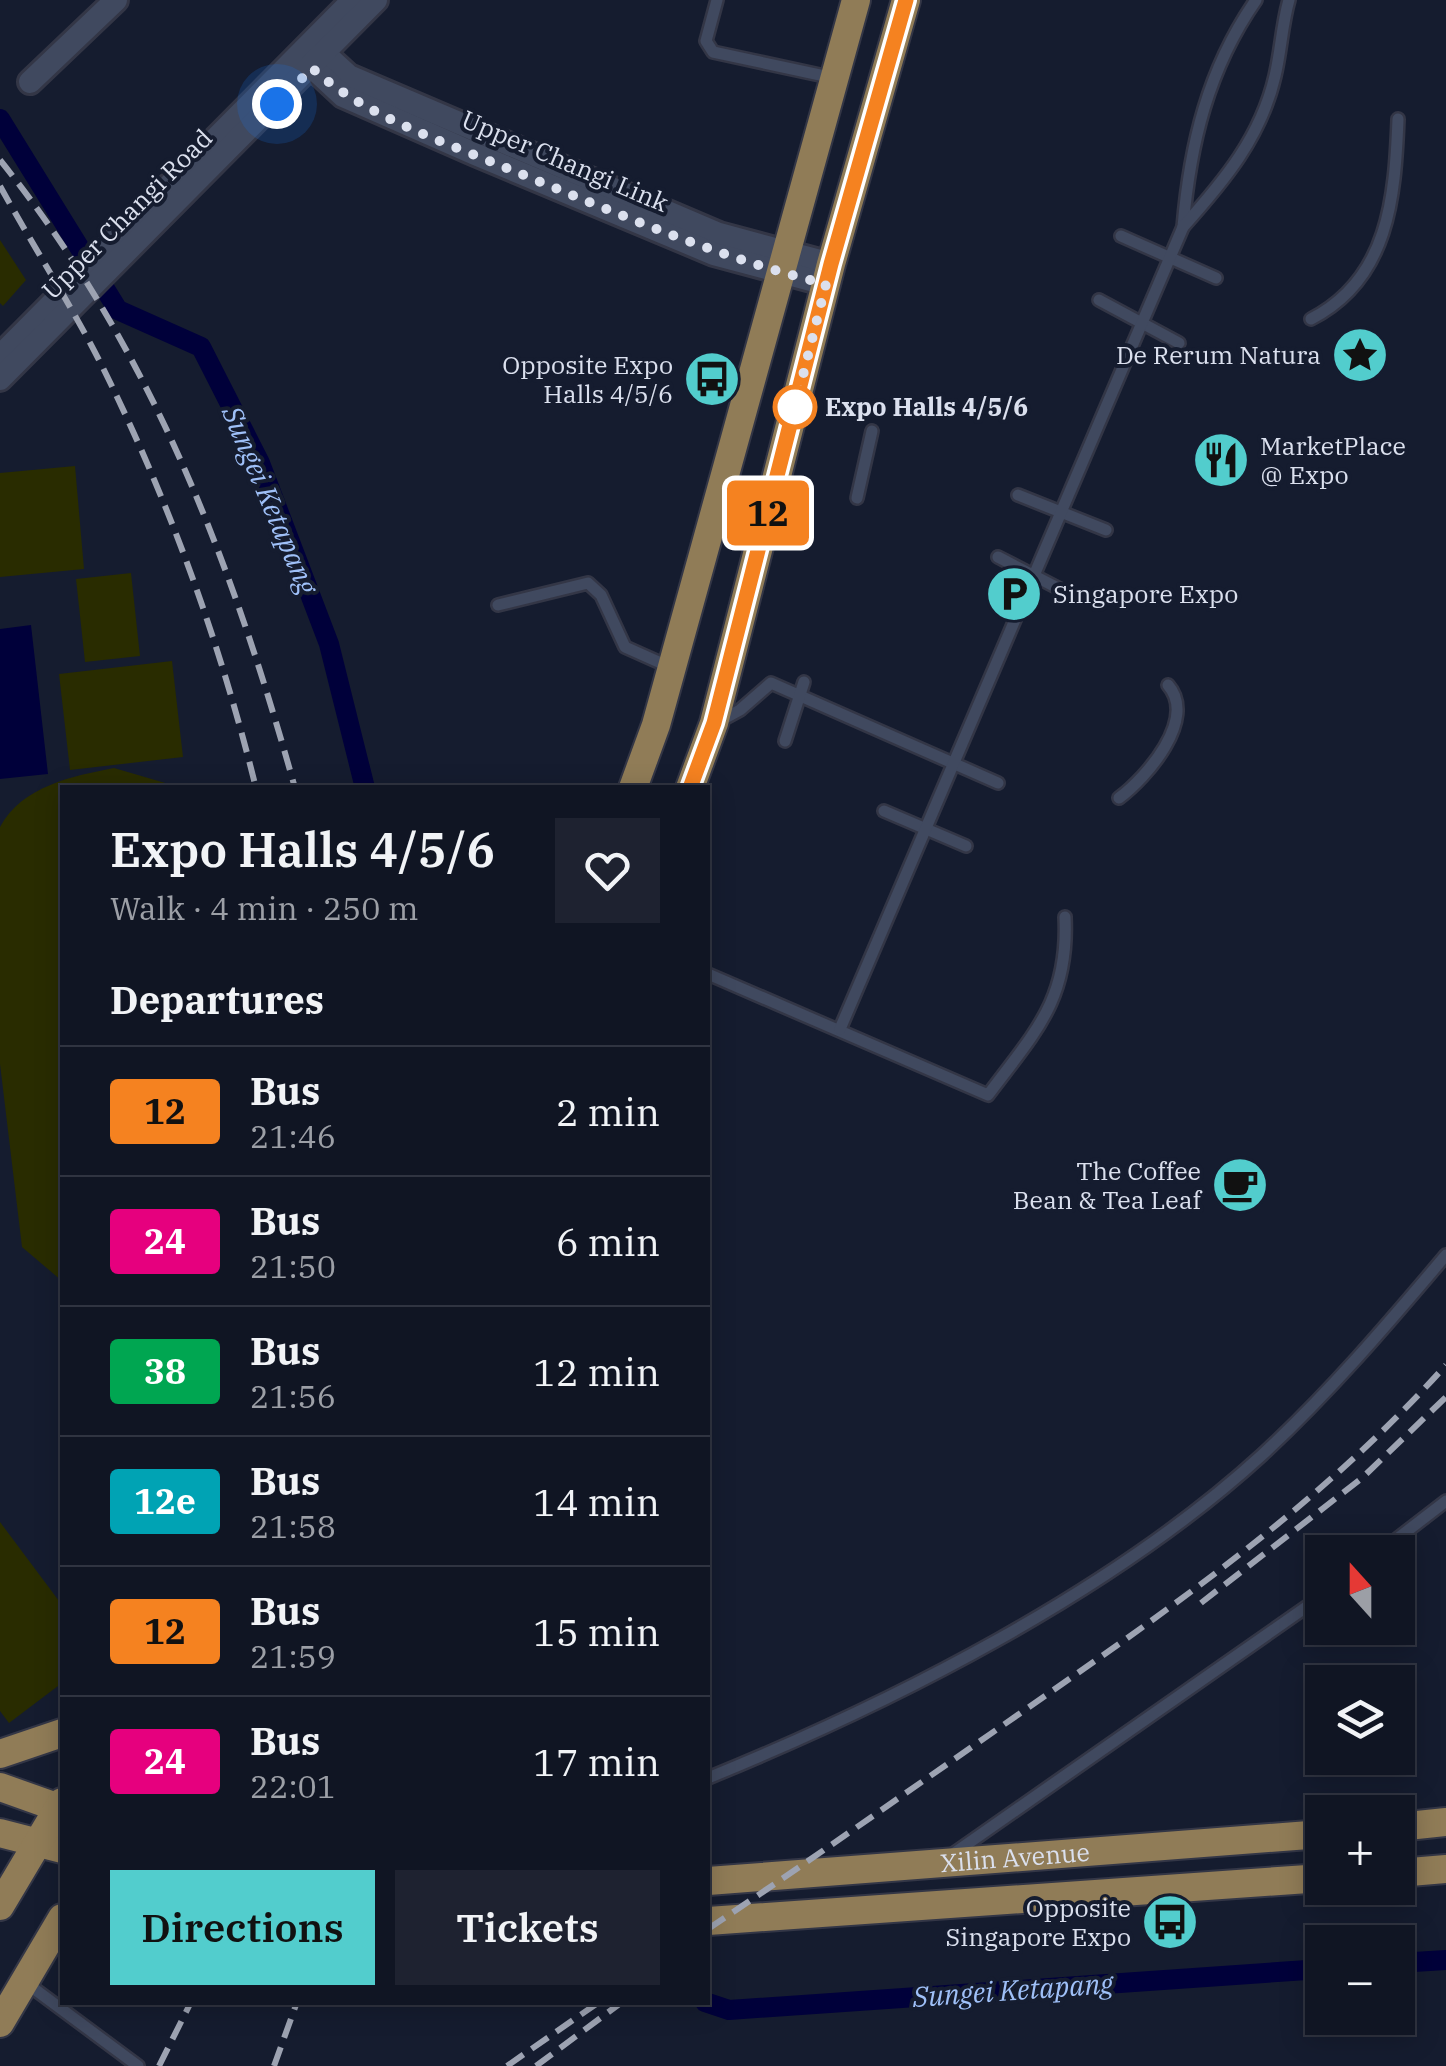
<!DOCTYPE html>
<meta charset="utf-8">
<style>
body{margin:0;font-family:"IBM Plex Serif",serif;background:#1e2230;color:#f1f3f6;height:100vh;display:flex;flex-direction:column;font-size:38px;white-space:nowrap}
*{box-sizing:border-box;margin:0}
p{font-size:32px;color:#9c9fa6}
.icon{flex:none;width:55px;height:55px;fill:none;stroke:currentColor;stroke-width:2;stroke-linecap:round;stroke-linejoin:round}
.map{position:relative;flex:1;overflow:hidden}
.drawer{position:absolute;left:60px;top:785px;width:650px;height:1220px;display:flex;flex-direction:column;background:#101523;border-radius:0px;box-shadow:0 5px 25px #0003,0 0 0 2px #303441}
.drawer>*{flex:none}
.badge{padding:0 20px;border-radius:8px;font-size:35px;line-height:65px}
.needle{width:65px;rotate:339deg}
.controls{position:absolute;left:1305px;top:1535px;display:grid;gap:20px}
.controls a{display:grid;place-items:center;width:110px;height:110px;border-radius:0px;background:#101523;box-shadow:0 5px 25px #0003,0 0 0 2px #303441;font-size:50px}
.you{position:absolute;width:50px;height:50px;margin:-25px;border:8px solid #fff;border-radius:50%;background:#1a73e8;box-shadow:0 0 0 15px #1a73e833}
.map>.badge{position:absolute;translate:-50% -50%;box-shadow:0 0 0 5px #fff}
h2{padding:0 50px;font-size:38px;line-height:90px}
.round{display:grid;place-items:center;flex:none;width:105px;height:105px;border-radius:0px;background:#1e2230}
.summary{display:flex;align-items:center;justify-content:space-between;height:170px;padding:0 50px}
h1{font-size:48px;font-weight:600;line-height:75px}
.cta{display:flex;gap:20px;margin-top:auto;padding:20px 50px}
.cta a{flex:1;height:115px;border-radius:0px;background:#52cdcd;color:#111;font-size:40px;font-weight:600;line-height:115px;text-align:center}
.cta a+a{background:#1e2230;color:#f1f3f6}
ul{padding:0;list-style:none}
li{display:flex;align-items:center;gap:30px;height:130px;padding:0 50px;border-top:2px solid #303441}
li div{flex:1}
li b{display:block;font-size:38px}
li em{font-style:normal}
li .badge{min-width:110px;font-weight:700;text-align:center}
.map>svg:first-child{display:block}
.green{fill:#292c00}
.water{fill:#00003a}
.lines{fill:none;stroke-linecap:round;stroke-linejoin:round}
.canal{stroke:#00003a;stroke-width:20}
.service-casing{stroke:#333646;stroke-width:16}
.minor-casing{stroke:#333646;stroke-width:28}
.primary-casing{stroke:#333646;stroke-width:32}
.service{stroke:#40495f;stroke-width:11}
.minor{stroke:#40495f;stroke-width:22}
.primary{stroke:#907c57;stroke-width:28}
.rail{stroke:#9da3b2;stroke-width:6;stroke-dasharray:20 10;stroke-linecap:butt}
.line-casing{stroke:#fff;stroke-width:22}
.line{stroke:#f58220;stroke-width:15}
.walk{stroke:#dbe0ee;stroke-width:10;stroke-dasharray:0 18}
.stop-dot{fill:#fff;stroke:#f58220;stroke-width:5}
.labels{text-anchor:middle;stroke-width:8;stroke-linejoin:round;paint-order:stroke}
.street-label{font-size:25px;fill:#dbe0ee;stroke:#151c2f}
.poi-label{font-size:25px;fill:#dbe0ee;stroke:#151c2f;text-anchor:end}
.stop-label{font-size:25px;font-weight:bold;fill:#dbe0ee;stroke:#151c2f;text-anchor:start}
.water-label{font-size:28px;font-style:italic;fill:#9fc0f8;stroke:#151c2f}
</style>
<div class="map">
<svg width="1446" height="2066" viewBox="0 0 1446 2066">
<rect width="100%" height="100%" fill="#151c2f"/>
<g class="green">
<polygon points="0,240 26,280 3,306 0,303"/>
<polygon points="75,466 84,569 0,577 0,473"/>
<polygon points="131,573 140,656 85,662 76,579"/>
<polygon points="172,661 183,757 70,770 59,674"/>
<path d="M114 768 179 787 62 788V1281L22 1247 0 1064V827C22 786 73 776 114 768Z"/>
<polygon points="0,1522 62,1605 62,1683 9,1723 0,1711"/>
</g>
<polygon class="water" points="31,625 48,774 0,779 0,629"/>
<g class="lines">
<g class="canal">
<polyline points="0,119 118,310 201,347 260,463 329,644 365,788"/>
<polyline points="1398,1963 1446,1960"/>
<polyline points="705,2002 729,2010 1322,1969"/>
</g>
<g class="service-casing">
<g id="service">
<polyline points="717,0 706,41 713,52 834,78"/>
<path d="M1183 227C1190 144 1208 69 1256 0"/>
<polyline points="1121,236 1216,278"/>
<polyline points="1099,300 1179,343"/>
<path d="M1311 319C1389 279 1395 197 1398 119"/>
<polyline points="1018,495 1106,530"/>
<polyline points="857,498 872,431"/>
<polyline points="998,557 1077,598"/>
<polyline points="498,605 588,583 601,595 625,647 672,668"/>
<polyline points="718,722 740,710 771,683 998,783"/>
<polyline points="785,741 804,682"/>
<path d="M1119 798C1146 778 1198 719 1168 685"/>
<polyline points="884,811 966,846"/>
<path d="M708 974 988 1095C1035 1032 1069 1000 1065 917"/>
<path d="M840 1029 1183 227C1224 181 1261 137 1275 76 1281 51 1282 24 1289 0"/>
<polyline points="1380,1552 1446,1501"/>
<path d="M708 1778C894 1702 1112 1592 1262 1455 1329 1393 1387 1325 1446 1255"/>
<polyline points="953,1854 1322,1596"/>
<polyline points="25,1982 138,2066"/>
</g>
</g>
<g class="minor-casing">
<g id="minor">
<polyline points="313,43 349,76 719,234 831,264"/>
<polyline points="300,56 343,96 475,154 714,254 826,284"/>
<polyline points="30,82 116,0"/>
<polyline points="0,356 353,0"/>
<polyline points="0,379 376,0"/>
</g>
</g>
<g class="primary-casing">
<g id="primary">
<polyline points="633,788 656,725 856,0"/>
<polyline points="690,788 714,723 831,264 906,0"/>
<polyline points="0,1754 62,1733"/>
<polyline points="0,1787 62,1809"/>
<polyline points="1398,1827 1446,1822"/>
<polyline points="0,1833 62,1849"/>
<polyline points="1398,1873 1446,1869"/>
<path id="s1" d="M708 1881 1322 1834"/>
<polyline points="0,1906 62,1802"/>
<polyline points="708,1921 1322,1878"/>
<polyline points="0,2023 62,1918"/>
</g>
</g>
<use href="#service" class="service"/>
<use href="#minor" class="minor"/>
<use href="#primary" class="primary"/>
<g class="rail">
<path d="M0 160C150 347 231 559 295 788"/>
<path d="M0 186C34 248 74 309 105 372 171 506 220 643 256 788"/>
<polyline points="1201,1603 1362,1478 1446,1397"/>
<path d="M708 1929C817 1856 924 1780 1032 1705 1180 1602 1325 1500 1446 1365"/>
<polyline points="159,2066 191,2002"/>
<polyline points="274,2066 297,2002"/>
<polyline points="507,2066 599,2002"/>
<polyline points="536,2066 622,2002"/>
</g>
</g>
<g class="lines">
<g class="line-casing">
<polyline id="line" points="690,788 714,723 831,264 906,0"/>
</g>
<use href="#line" class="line"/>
<path class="walk" d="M277 104 312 68C366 117 442 141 509 169 614 212 716 257 826 284L795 407"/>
</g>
<defs>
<g id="sight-disc" transform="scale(2.875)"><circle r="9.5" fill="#52cdcd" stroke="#151c2f"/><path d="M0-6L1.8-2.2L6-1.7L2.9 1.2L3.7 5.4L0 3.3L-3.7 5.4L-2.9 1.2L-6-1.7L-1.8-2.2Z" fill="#111"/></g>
<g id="bus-disc" transform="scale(2.875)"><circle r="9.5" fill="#52cdcd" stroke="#151c2f"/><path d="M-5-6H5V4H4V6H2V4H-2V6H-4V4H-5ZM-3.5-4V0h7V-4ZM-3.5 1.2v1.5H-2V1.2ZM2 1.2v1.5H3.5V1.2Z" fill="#111"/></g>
<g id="restaurant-disc" transform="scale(2.875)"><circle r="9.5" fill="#52cdcd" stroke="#151c2f"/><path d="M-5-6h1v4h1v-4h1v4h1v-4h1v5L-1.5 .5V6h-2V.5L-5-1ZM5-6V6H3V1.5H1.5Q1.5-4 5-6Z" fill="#111"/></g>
<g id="parking-disc" transform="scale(2.875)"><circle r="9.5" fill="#52cdcd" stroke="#151c2f"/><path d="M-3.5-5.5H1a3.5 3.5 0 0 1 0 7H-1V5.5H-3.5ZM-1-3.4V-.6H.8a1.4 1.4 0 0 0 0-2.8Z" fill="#111"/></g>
<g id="cafe-disc" transform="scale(2.875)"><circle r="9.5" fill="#52cdcd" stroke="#151c2f"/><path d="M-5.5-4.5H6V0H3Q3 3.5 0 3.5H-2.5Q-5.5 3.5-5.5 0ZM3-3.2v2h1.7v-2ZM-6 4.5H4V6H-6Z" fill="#111"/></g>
</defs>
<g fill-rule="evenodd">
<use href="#sight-disc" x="1360" y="355"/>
<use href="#bus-disc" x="712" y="379"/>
<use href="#restaurant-disc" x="1221" y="460"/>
<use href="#parking-disc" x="1014" y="594"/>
<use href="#cafe-disc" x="1240" y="1185"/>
<use href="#bus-disc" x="1170" y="1922"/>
</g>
<circle class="stop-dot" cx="795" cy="407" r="20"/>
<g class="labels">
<g class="street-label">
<text transform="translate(565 161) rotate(23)" y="9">Upper Changi Link</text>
<text transform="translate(127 214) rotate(-45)" y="9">Upper Changi Road</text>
<text dy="9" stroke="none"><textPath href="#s1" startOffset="308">Xilin Avenue</textPath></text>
</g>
<g class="poi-label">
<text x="1321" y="364">De Rerum Natura</text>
<text x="673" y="374">Opposite Expo<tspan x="673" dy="29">Halls 4/5/6</tspan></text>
<text x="1260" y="455" text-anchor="start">MarketPlace<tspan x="1260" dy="29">@ Expo</tspan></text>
<text x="1053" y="603" text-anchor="start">Singapore Expo</text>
<text x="1201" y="1180">The Coffee<tspan x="1201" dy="29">Bean &amp; Tea Leaf</tspan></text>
<text x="1131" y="1917">Opposite<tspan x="1131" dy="29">Singapore Expo</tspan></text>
</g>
<g class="stop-label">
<text x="825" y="416">Expo Halls 4/5/6</text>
</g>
<g class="water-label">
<text transform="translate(270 500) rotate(67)" y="10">Sungei Ketapang</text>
<text transform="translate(1013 1990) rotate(-4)" y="10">Sungei Ketapang</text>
</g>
</g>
</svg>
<div class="controls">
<a><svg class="needle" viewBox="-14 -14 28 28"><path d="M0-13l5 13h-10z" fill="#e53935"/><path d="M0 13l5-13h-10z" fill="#9c9fa6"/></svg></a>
<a><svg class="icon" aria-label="layers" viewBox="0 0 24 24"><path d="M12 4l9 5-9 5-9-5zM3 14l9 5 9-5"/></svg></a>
<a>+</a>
<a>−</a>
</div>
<div class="you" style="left:277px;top:104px"></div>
<b class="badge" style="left:768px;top:513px;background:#f58220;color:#111">12</b>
<section class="drawer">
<div class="summary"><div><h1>Expo Halls 4/5/6</h1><p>Walk · 4 min · 250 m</p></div><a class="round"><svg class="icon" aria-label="heart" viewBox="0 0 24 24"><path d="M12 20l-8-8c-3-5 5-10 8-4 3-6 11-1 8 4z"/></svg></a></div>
<h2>Departures</h2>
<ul>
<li><span class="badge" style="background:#f58220;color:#111">12</span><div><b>Bus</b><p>21:46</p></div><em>2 min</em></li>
<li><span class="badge" style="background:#e6007e;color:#fff">24</span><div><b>Bus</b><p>21:50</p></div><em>6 min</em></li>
<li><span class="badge" style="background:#00a651;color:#fff">38</span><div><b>Bus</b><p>21:56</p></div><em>12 min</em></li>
<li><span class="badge" style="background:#00a3b4;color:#fff">12e</span><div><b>Bus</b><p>21:58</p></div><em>14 min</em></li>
<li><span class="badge" style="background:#f58220;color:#111">12</span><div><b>Bus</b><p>21:59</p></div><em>15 min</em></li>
<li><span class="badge" style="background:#e6007e;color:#fff">24</span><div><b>Bus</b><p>22:01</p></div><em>17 min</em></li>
</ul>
<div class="cta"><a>Directions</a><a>Tickets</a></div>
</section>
</div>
